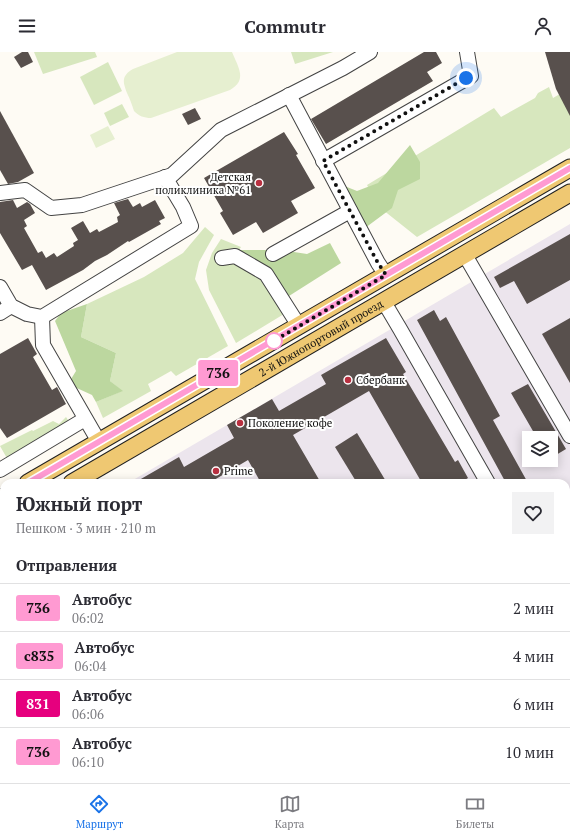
<!DOCTYPE html>
<html lang="ru">
<meta charset="utf-8">
<style>
body{margin:0;font-family:"PT Serif",serif;background:#f2f2f3;color:#2b2b33;height:100vh;display:flex;flex-direction:column;font-size:15px;white-space:nowrap}
*{box-sizing:border-box;margin:0}
p{font-size:13px;color:#7c7c81}
.icon{flex:none;width:22px;height:22px;fill:none;stroke:currentColor;stroke-width:2;stroke-linecap:round;stroke-linejoin:round}
.map{position:relative;flex:1;overflow:hidden}
.details{position:absolute;left:0px;top:427px;width:570px;height:304px;display:flex;flex-direction:column;background:#fff;border-radius:12px 12px 0 0;box-shadow:0 2px 10px #0003}
.details>*{flex:none}
.badge{padding:0 8px;border-radius:3px;font-size:14px;line-height:26px}
.tools{position:absolute;left:522px;top:379px;display:grid;gap:8px}
.tools a{display:grid;place-items:center;width:36px;height:36px;border-radius:0px;background:#fff;box-shadow:0 2px 10px #0003;font-size:20px}
.you{position:absolute;width:20px;height:20px;margin:-10px;border:3px solid #fff;border-radius:50%;background:#1a73e8;box-shadow:0 0 0 6px #1a73e833}
.map>.badge{position:absolute;translate:-50% -50%;box-shadow:0 0 0 2px #fff}
h2{padding:0 16px;font-size:15px;line-height:36px}
.round{display:grid;place-items:center;flex:none;width:42px;height:42px;border-radius:0px;background:#f2f2f3}
.summary{display:flex;align-items:center;justify-content:space-between;height:68px;padding:0 16px}
h1{font-size:19px;font-weight:800;line-height:30px}
ul{padding:0;list-style:none}
li{display:flex;align-items:center;gap:12px;height:48px;padding:0 16px;border-top:1px solid #e1e1e2}
li div{flex:1}
li b{display:block;font-size:15px}
li em{font-style:normal}
li .badge{min-width:44px;font-weight:700;text-align:center}
header{display:flex;justify-content:space-between;align-items:center;height:52px;padding:0 16px;background:#fff;font-size:18px;font-weight:800}
.dock{display:flex;justify-content:space-around;align-items:center;height:56px;border-top:1px solid #e1e1e2;background:#fff;font-size:11px;color:#7c7c81}
.dock a{display:grid;justify-items:center;gap:2px}
.dock .current{color:#1a73e8}
.map>svg:first-child{display:block}
.industrial{fill:#ece5ed;fill-rule:evenodd}
.green{fill:#d7e7be}
.forest{fill:#bcd79f}
.pitch{fill:#e6efd0}
.building{fill:#58504d}
.lines{fill:none;stroke-linecap:round;stroke-linejoin:round}
.minor-casing{stroke:#434343;stroke-width:16}
.major-casing{stroke:#212121;stroke-width:19}
.minor{stroke:#fff;stroke-width:14}
.major{stroke:#efc872;stroke-width:17}
.line-casing{stroke:#fff;stroke-width:9}
.line{stroke:#ff9ad2;stroke-width:6}
.walk{stroke:#101010;stroke-width:4;stroke-dasharray:0 7.2}
.poi-dot{fill:#b83040;stroke:#fff;stroke-width:1.5}
.stop-dot{fill:#fff;stroke:#ff9ad2;stroke-width:2}
.labels{text-anchor:middle;stroke-width:4;stroke-linejoin:round;paint-order:stroke}
.poi-label{font-size:11px;fill:#101010;stroke:#fff;text-anchor:start}
.street-label{font-size:11px;fill:#101010;stroke:#fff}
</style>
<header><svg class="icon" aria-label="menu" viewBox="0 0 24 24"><path d="M4 6h16M4 12h16M4 18h16"/></svg>Commutr<svg class="icon" aria-label="person" viewBox="0 0 24 24"><circle cx="12" cy="8" r="4"/><path d="M4 21q1-7 8-7t8 7"/></svg></header>
<div class="map">
<svg width="570" height="731" viewBox="0 0 570 731">
<rect width="100%" height="100%" fill="#fefbf4"/>
<path class="industrial" d="M570 172V731H0V597L4 595V727H566V431H128ZM529 386H551V408H529Z"/>
<g class="green">
<polygon points="34,0 95,0 97,5 43,22"/>
<polygon points="291,0 333,0 295,12"/>
<polygon points="108,10 122,39 94,53 80,25"/>
<polygon points="549,35 553,46 570,36 570,96 417,185 378,154 367,133 494,56 501,65 535,46 538,41"/>
<polygon points="122,52 129,65 110,74 104,61"/>
<polygon points="205,175 214,183 199,210 195,227 228,294 176,324 171,319 148,332 151,339 103,366 96,350 122,339 110,329 116,301 81,285 87,252 144,225 183,201"/>
<polygon points="221,187 241,195 239,198 231,198 219,203 225,213 234,210 257,223 276,248 284,262 236,291 209,238 206,218 212,201"/>
<polygon points="66,365 70,371 8,408 0,394 32,378 33,379 53,369 59,372"/>
</g>
<g class="forest">
<polygon points="410,93 420,110 420,127 398,138 392,156 365,176 337,131 357,139 378,131"/>
<polygon points="330,191 341,211 289,244 272,220 239,198 281,198 307,202"/>
<polygon points="87,252 81,285 116,301 110,329 123,339 96,350 92,343 68,332 76,319 55,269 61,261"/>
</g>
<g class="pitch">
<path d="M177 0H232C238 15 248 28 230 38L151 66C144 66 139 64 134 59 132 53 130 47 127 41 123 30 121 24 133 17Z"/>
<polygon points="108,74 115,87 96,96 90,83"/>
</g>
<g class="building">
<polygon points="22,0 28,0 33,10 21,16 14,5"/>
<polygon points="424,0 436,0 442,11 427,20 433,29 326,92 311,67"/>
<polygon points="545,0 570,0 570,64 556,37"/>
<polygon points="195,56 201,67 188,73 182,62"/>
<polygon points="0,59 34,121 18,130 8,132 0,118"/>
<polygon points="284,80 298,102 296,103 315,136 291,149 298,161 263,181 256,170 233,183 220,161 223,159 204,126"/>
<polygon points="128,147 133,155 140,151 142,155 155,148 165,166 159,169 161,172 129,190 128,189 107,203 95,209 83,218 46,238 32,213 22,218 0,181 0,150 13,148 17,156 27,150 30,152 35,161 24,168 27,174 24,176 38,201 42,199 46,206 54,201 57,205 74,194 73,191 78,188 71,176 83,169 90,181 97,177 99,180 118,170 117,165 120,163 114,151"/>
<polygon points="570,182 570,228 527,252 514,229 500,236 494,225"/>
<polygon points="434,258 440,269 446,265 500,364 493,368 528,431 506,431 477,378 417,268"/>
<polygon points="570,266 570,331 542,282"/>
<polygon points="28,286 37,302 33,305 52,338 57,335 66,352 7,386 0,376 0,302"/>
<polygon points="386,286 406,320 403,322 455,410 458,408 468,426 460,431 422,431 369,339 293,383 321,431 261,431 248,408 209,431 134,431 179,405 184,415 234,386 227,373 272,347 279,359 326,332 321,323"/>
<polygon points="528,332 566,397 551,406 551,386 537,386 511,341"/>
<polygon points="357,381 387,431 357,431 335,395"/>
</g>
<g class="lines">
<g class="minor-casing">
<g id="minor">
<polyline points="289,43 378,211 386,223"/>
<polyline points="323,109 471,24 467,0"/>
<polyline points="0,141 25,138 51,156 82,153 172,123 221,78 343,16 370,0"/>
<polyline points="273,202 350,159"/>
<polyline points="465,203 570,384"/>
<polyline points="222,206 235,204 266,222 299,274"/>
<polyline points="0,235 11,254 27,262 42,265 191,174 183,155 165,125"/>
<polyline points="384,250 400,277 488,431"/>
<polyline points="0,261 11,254"/>
<polyline points="42,265 43,293 99,390"/>
<polyline points="0,418 85,367"/>
<polyline points="0,572 4,570"/>
<polyline points="0,600 4,614"/>
<polyline points="179,727 181,731"/>
<polyline points="225,727 228,731"/>
</g>
</g>
<g class="major-casing">
<g id="major">
<polyline points="28,431 570,116"/>
<path id="s1" d="M72 431 570 141"/>
<polyline points="0,448 4,445"/>
<polyline points="0,473 4,471"/>
</g>
</g>
<use href="#minor" class="minor"/>
<use href="#major" class="major"/>
</g>
<g class="lines">
<g class="line-casing">
<polyline id="line" points="28,431 570,116"/>
</g>
<use href="#line" class="line"/>
<polyline class="walk" points="274,289 272,290 386,223 378,211 323,109 466,26"/>
</g>
<g class="poi-dot">
<circle cx="259" cy="131" r="4"/>
<circle cx="348" cy="328" r="4"/>
<circle cx="240" cy="371" r="4"/>
<circle cx="216" cy="419" r="4"/>
</g>
<circle class="stop-dot" cx="274" cy="289" r="8"/>
<g class="labels">
<g class="poi-label">
<text x="251" y="129" text-anchor="end">Детская<tspan x="251" dy="13">поликлиника №61</tspan></text>
<text x="356" y="332">Сбербанк</text>
<text x="248" y="375">Поколение кофе</text>
<text x="224" y="423">Prime</text>
</g>
<g class="street-label">
<text dy="4" stroke="none"><textPath href="#s1" startOffset="288">2-й Южнопортовый проезд</textPath></text>
</g>
</g>
</svg>
<div class="tools">
<a><svg class="icon" aria-label="layers" viewBox="0 0 24 24"><path d="M12 4l9 5-9 5-9-5zM3 14l9 5 9-5"/></svg></a>
</div>
<div class="you" style="left:466px;top:26px"></div>
<b class="badge" style="left:218px;top:321px;background:#ff9ad2;color:#111">736</b>
<section class="details">
<div class="summary"><div><h1>Южный порт</h1><p>Пешком · 3 мин · 210 m</p></div><a class="round"><svg class="icon" aria-label="heart" viewBox="0 0 24 24"><path d="M12 20l-8-8c-3-5 5-10 8-4 3-6 11-1 8 4z"/></svg></a></div>
<h2>Отправления</h2>
<ul>
<li><span class="badge" style="background:#ff9ad2;color:#111">736</span><div><b>Автобус</b><p>06:02</p></div><em>2 мин</em></li>
<li><span class="badge" style="background:#ff9ad2;color:#111">с835</span><div><b>Автобус</b><p>06:04</p></div><em>4 мин</em></li>
<li><span class="badge" style="background:#e6007e;color:#fff">831</span><div><b>Автобус</b><p>06:06</p></div><em>6 мин</em></li>
<li><span class="badge" style="background:#ff9ad2;color:#111">736</span><div><b>Автобус</b><p>06:10</p></div><em>10 мин</em></li>
</ul>
</section>
</div>
<nav class="dock">
<a class="current"><svg class="icon" aria-label="directions" viewBox="0 0 24 24"><path d="M12 3l9 9-9 9-9-9zM9 14v-3h6M13 9l2 2-2 2"/></svg>Маршрут</a>
<a><svg class="icon" aria-label="map" viewBox="0 0 24 24"><path d="M3 6l6-2 6 2 6-2v14l-6 2-6-2-6 2zM9 4v14M15 6v14"/></svg>Карта</a>
<a><svg class="icon" aria-label="tickets" viewBox="0 0 24 24"><path d="M3 7h18v10H3zM15 7v10"/></svg>Билеты</a>
</nav>
